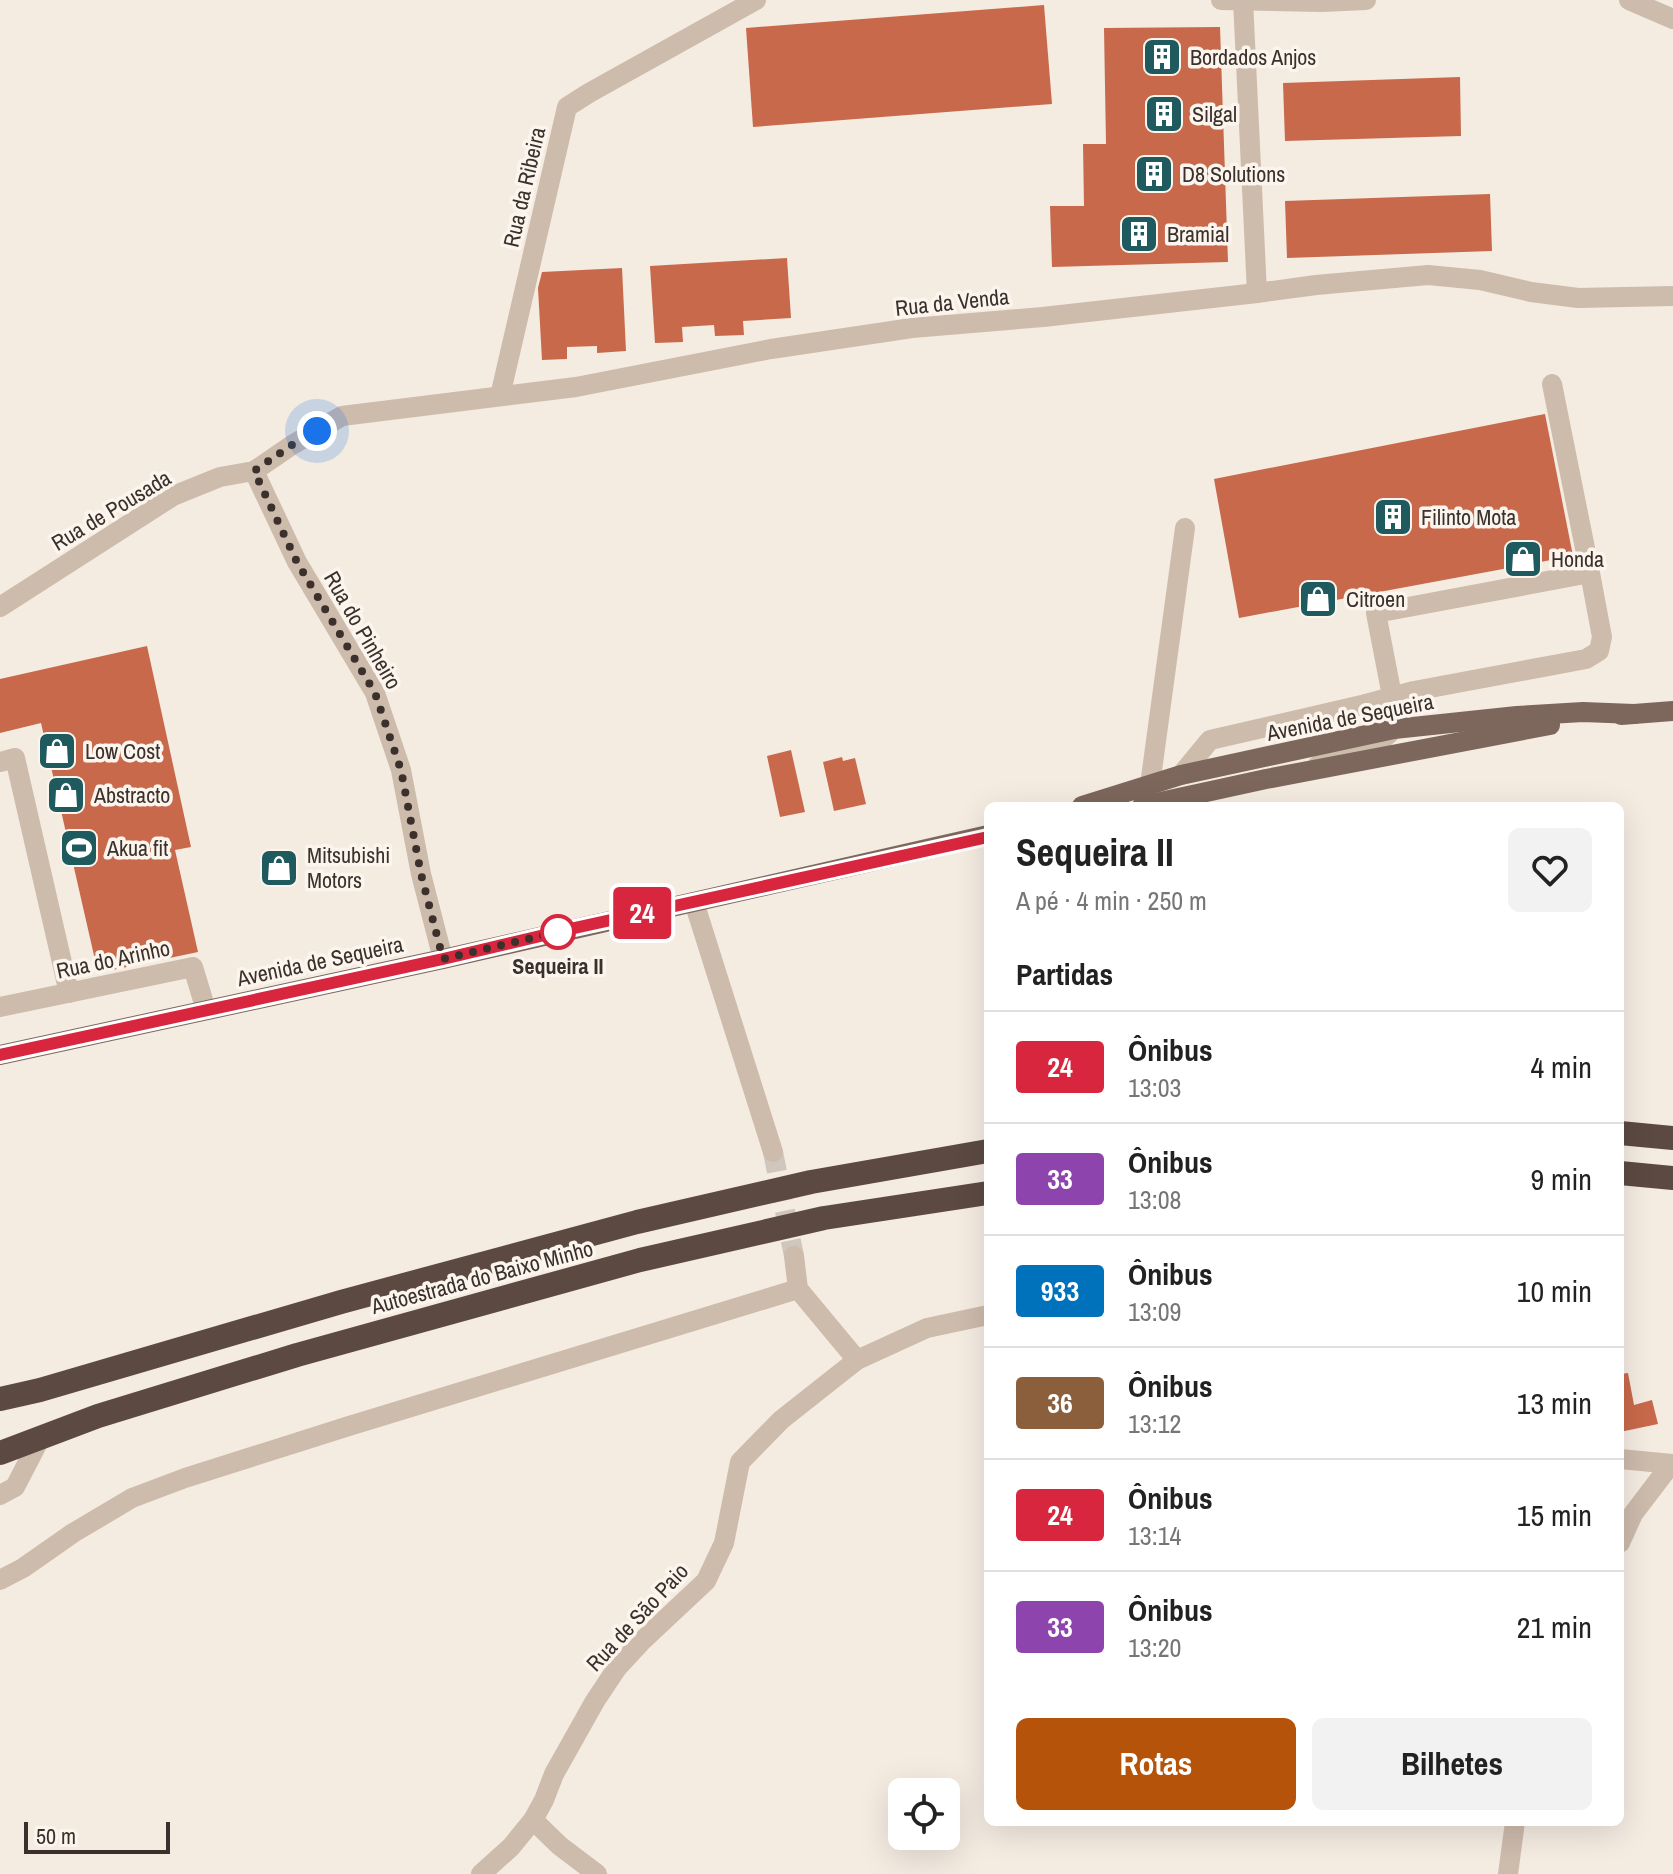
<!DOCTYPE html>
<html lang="pt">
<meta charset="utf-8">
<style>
body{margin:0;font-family:"Archivo Narrow",sans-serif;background:#f2f2f2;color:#222;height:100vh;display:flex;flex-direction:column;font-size:30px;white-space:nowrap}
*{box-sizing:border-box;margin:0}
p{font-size:26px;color:#767676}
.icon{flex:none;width:44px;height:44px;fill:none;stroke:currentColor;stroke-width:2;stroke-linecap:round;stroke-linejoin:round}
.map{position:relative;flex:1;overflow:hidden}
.details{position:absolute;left:984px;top:802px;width:640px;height:1024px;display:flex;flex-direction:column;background:#fff;border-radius:12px;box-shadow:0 8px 32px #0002}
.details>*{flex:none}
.badge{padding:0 16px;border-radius:6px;font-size:28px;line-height:52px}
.controls{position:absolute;left:888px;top:1778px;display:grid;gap:16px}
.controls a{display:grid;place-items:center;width:72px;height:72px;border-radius:12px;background:#fff;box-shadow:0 8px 32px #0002;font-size:40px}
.scale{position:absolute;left:24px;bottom:20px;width:146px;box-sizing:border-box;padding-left:8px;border:4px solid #3b302b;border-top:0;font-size:22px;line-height:28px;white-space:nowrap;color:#3b302b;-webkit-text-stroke:6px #fbf5ee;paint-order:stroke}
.you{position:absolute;width:40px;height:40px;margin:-20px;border:6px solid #fff;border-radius:50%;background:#1a73e8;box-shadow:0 0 0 12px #1a73e833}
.map>.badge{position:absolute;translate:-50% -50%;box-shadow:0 0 0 4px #fff}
h2{padding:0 32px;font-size:30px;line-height:72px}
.round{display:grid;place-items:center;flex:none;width:84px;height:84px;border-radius:12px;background:#f2f2f2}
.headline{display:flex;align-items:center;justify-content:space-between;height:136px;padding:0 32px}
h1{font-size:38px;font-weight:800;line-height:60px}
.action{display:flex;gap:16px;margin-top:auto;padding:16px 32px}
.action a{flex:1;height:92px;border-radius:12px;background:#b45309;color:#fff;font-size:32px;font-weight:800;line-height:92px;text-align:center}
.action a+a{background:#f2f2f2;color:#222}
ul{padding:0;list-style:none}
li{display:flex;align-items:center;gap:24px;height:112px;padding:0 32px;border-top:2px solid #e0e0e0}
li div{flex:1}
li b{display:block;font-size:30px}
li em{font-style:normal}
li .badge{min-width:88px;font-weight:700;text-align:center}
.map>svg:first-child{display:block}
.building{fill:#c8694b}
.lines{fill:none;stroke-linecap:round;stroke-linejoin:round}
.minor-tunnel{stroke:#cfc6bd;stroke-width:20;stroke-dasharray:20 10;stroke-linecap:butt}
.minor{stroke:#cdbbac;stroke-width:20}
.major{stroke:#7d675c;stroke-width:20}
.highway{stroke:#5c4a42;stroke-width:24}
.line-casing{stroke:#fff;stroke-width:18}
.line{stroke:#d7263d;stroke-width:12}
.walk{stroke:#3b302b;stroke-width:8;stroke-dasharray:0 14.4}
.stop-dot{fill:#fff;stroke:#d7263d;stroke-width:4}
.labels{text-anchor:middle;stroke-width:7;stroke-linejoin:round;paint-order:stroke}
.poi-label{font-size:22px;fill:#3b302b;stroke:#fbf5ee;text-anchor:start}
.street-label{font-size:22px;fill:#3b302b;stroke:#fbf5ee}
.stop-label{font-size:22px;font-weight:bold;fill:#3b302b;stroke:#fbf5ee}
</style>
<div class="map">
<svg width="1673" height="1874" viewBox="0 0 1673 1874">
<rect width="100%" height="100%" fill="#f4ebe1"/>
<g class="building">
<polygon points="1044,5 1052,104 753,127 746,28"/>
<polygon points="1220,27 1228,262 1052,267 1050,206 1084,206 1083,144 1106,144 1104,28"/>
<polygon points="1460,77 1461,136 1285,141 1283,83"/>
<polygon points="1490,194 1492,251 1287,258 1285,201"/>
<polygon points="787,258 791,318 743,321 744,335 715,336 714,325 682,327 683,342 655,343 650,266"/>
<polygon points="622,268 626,351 597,353 597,346 567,347 567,359 542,360 538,288 542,272"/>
<polygon points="1545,414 1573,556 1239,618 1214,479"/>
<polygon points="147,646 191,847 175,850 198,952 98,973 41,723 0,733 0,679"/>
<polygon points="791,750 805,812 780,817 767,756"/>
<polygon points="842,757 843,761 855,758 866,804 834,811 823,762"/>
<polygon points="1628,1373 1634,1405 1652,1400 1658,1424 1620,1432 1620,1374"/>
</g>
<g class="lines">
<polyline class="minor-tunnel" points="773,1152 794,1256"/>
<g class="minor">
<polyline points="1221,0 1322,2 1366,0"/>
<polyline points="1243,0 1257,293"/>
<polyline points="1629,0 1673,19"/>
<polyline points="1552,384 1590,573"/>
<polyline points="500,396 567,107 589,93 756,0"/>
<polyline points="254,471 297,562 375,693 401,770 421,874 443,959"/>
<polyline points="0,607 173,496 220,477 254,471 292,445 342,416 576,387 771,349 912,328 1043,317 1257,293 1316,285 1428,275 1480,280 1531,292 1578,298 1673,296"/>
<polyline points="1366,704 1414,691 1586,659 1599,651 1602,637 1590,573 1376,613 1392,696"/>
<polyline points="0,762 15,758 69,993"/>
<polyline points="1181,775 1210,740 1366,704 1394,729 1375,746 1341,754 1317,766"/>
<polyline points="1150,785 1185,528"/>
<polyline points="694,902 773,1152"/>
<polyline points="0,1007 193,967 206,1010"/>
<polyline points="794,1256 798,1289 857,1360"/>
<polyline points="1620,1459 1673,1464"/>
<polyline points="0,1495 15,1487 41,1437"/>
<polyline points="1620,1543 1633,1514 1671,1464"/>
<polyline points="0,1580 23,1568 73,1533 132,1498 185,1478 349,1426 798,1289"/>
<polyline points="533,1820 560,1846 597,1874"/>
<polyline points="481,1874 511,1847 533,1820 544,1800 554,1774 595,1701 617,1668 642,1641 706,1581 724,1543 740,1462 781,1420 857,1360 927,1328 988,1315"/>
<polyline points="1508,1874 1515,1822"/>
</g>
<g class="major">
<polyline points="1621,715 1673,711"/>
<polyline points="1082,806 1181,775 1394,729 1517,716 1583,712 1634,714"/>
<polyline points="1142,806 1266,779 1550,725"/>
<polyline points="0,1055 443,959 988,835"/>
</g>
<g class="highway">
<polyline points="1620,1133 1673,1138"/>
<polyline points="1620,1173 1673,1178"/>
<polyline points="0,1399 40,1390 341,1302 637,1222 811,1182 988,1151"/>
<polyline points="0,1453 98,1416 297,1355 640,1260 824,1218 988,1193"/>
</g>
</g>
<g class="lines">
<g class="line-casing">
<polyline id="line" points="0,1055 443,959 570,929 988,837"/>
</g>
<use href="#line" class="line"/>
<polyline class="walk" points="317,431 292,445 254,471 297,562 375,693 401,770 421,874 443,959 570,929 558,932"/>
</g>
<defs>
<g id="building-square" transform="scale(2)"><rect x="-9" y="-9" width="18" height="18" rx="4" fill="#1f5a5e" stroke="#fbf5ee"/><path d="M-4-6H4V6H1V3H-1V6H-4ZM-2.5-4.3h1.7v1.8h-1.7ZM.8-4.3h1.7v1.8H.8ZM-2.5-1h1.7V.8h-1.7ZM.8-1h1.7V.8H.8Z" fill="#fff"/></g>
<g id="shop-square" transform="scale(2)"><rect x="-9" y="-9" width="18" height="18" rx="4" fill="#1f5a5e" stroke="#fbf5ee"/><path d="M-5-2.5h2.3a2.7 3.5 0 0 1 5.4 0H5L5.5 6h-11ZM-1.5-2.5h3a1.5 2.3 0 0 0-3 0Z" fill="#fff"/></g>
<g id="stadium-square" transform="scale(2)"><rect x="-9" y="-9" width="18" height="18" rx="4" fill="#1f5a5e" stroke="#fbf5ee"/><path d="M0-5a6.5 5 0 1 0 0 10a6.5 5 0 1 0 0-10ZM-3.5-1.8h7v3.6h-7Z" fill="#fff"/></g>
</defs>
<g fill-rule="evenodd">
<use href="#building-square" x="1162" y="57"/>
<use href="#building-square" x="1164" y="114"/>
<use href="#building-square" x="1154" y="174"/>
<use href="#building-square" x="1139" y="234"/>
<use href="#building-square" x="1393" y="517"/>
<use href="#shop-square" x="1523" y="559"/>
<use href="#shop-square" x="1318" y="599"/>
<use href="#shop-square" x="57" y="751"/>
<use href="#shop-square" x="66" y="795"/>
<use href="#stadium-square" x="79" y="848"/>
<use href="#shop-square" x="279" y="868"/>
</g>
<circle class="stop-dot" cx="558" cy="932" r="16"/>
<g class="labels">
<g class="poi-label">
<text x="1190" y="65">Bordados Anjos</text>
<text x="1192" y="122">Silgal</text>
<text x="1182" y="182">D8 Solutions</text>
<text x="1167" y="242">Bramial</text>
<text x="1421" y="525">Filinto Mota</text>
<text x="1551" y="567">Honda</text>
<text x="1346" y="607">Citroen</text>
<text x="85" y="759">Low Cost</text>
<text x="94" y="803">Abstracto</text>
<text x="107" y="856">Akua fit</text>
<text x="307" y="863">Mitsubishi<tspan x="307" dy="25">Motors</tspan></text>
</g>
<g class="street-label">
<text transform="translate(524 187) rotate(-77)" y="8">Rua da Ribeira</text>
<text transform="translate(952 302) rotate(-6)" y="8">Rua da Venda</text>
<text transform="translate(111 510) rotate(-31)" y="8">Rua de Pousada</text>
<text transform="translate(363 630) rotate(60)" y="8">Rua do Pinheiro</text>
<text transform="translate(1350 717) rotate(-11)" y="8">Avenida de Sequeira</text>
<text transform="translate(113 959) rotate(-12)" y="8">Rua do Arinho</text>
<text transform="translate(320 961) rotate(-12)" y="8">Avenida de Sequeira</text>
<text transform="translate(482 1277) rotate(-15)" y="8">Autoestrada do Baixo Minho</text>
<text transform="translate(637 1617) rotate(-47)" y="8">Rua de São Paio</text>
</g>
<g class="stop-label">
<text x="558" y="974">Sequeira II</text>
</g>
</g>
</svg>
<div class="controls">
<a><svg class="icon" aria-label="locate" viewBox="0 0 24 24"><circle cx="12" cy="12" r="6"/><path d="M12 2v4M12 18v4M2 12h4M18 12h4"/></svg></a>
</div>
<div class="scale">50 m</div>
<div class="you" style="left:317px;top:431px"></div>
<b class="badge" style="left:642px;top:913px;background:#d7263d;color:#fff">24</b>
<section class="details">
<div class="headline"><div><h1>Sequeira II</h1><p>A pé · 4 min · 250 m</p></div><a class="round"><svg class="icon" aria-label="heart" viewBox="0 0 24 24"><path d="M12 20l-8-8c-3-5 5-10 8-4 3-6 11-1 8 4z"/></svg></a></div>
<h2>Partidas</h2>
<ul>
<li><span class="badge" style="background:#d7263d;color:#fff">24</span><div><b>Ônibus</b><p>13:03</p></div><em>4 min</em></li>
<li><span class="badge" style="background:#8e44ad;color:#fff">33</span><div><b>Ônibus</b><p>13:08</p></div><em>9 min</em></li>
<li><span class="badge" style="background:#0072bc;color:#fff">933</span><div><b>Ônibus</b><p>13:09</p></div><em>10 min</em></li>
<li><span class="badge" style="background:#8b5e3c;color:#fff">36</span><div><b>Ônibus</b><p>13:12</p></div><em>13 min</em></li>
<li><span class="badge" style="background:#d7263d;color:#fff">24</span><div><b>Ônibus</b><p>13:14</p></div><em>15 min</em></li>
<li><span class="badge" style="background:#8e44ad;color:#fff">33</span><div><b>Ônibus</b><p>13:20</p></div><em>21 min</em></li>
</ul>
<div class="action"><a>Rotas</a><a>Bilhetes</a></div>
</section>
</div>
